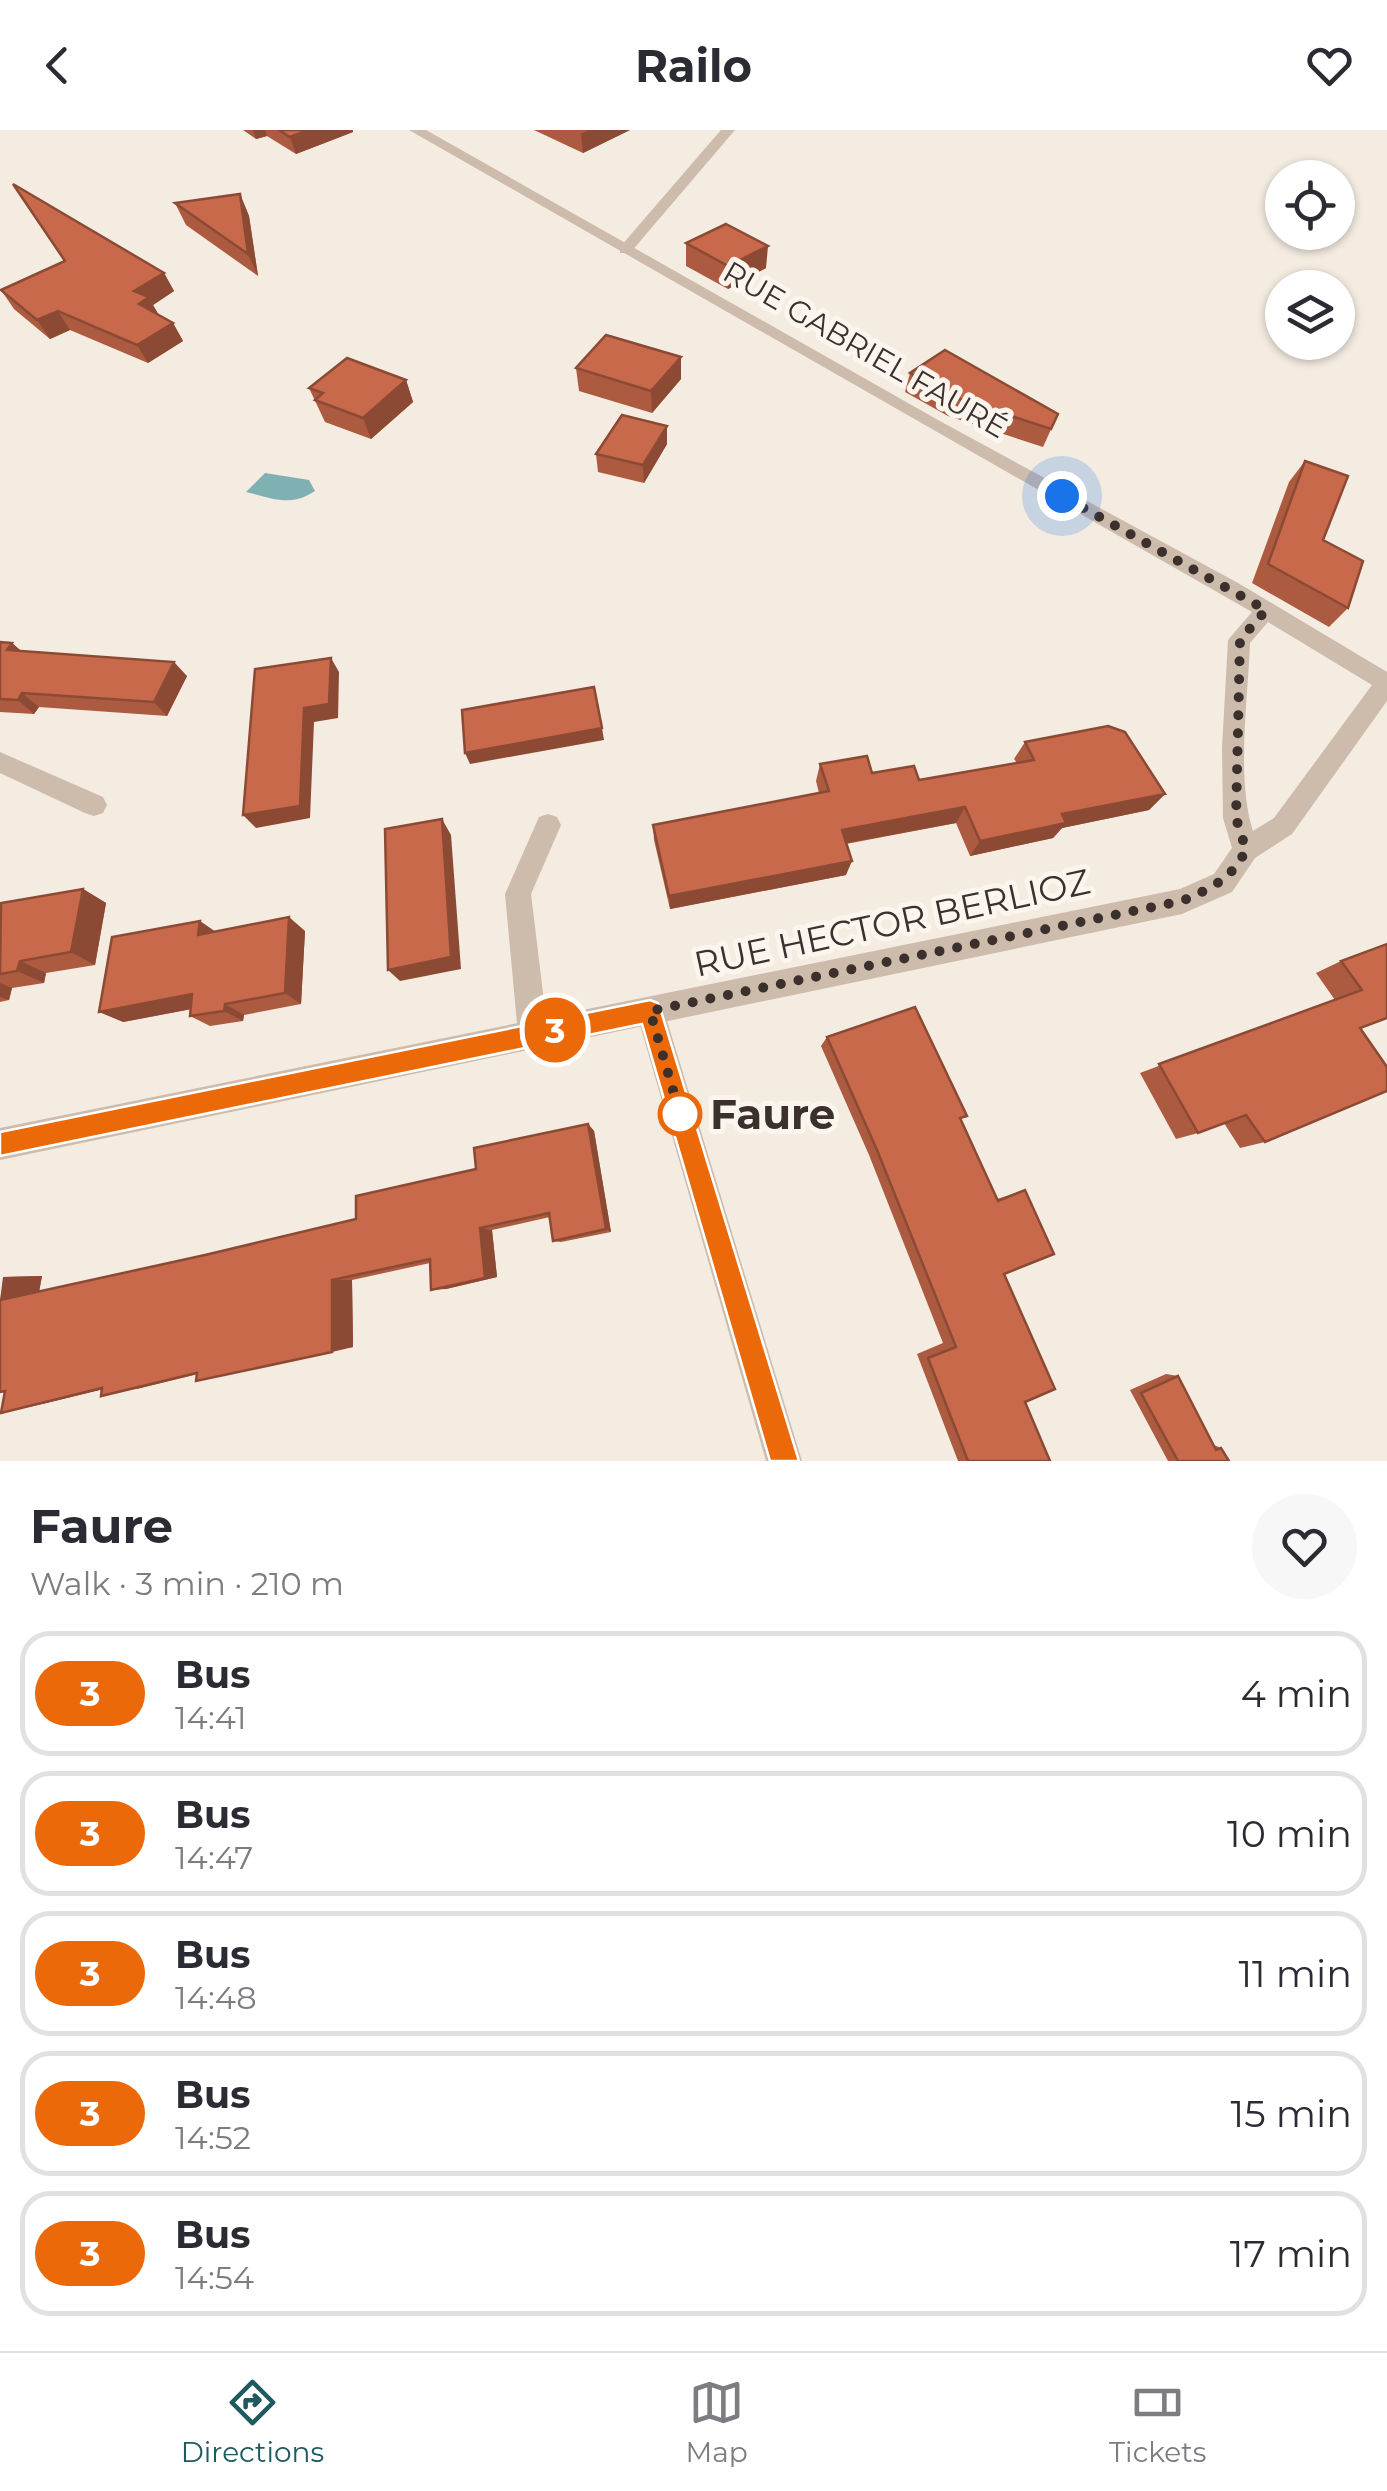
<!DOCTYPE html>
<meta charset="utf-8">
<style>
body{margin:0;font-family:Montserrat,sans-serif;background:#f7f7f7;color:#2b2b33;height:100vh;display:flex;flex-direction:column;font-size:38px;white-space:nowrap}
*{box-sizing:border-box;margin:0}
p{font-size:32px;color:#7c7c81}
.icon{flex:none;width:55px;height:55px;fill:none;stroke:currentColor;stroke-width:2;stroke-linecap:round;stroke-linejoin:round}
.map{position:relative;height:1331px;overflow:hidden}
.sheet{display:flex;flex-direction:column;background:#fff;flex:1}
.sheet>*{flex:none}
.badge{padding:0 20px;border-radius:32px;font-size:35px;line-height:65px}
.fabs{position:absolute;left:1265px;top:30px;display:grid;gap:20px}
.fabs a{display:grid;place-items:center;width:90px;height:90px;border-radius:50%;background:#fff;box-shadow:0 2px 8px #0004;font-size:50px}
.you{position:absolute;width:50px;height:50px;margin:-25px;border:8px solid #fff;border-radius:50%;background:#1a73e8;box-shadow:0 0 0 15px #1a73e833}
.map>.badge{position:absolute;translate:-50% -50%;box-shadow:0 0 0 5px #fff}
.round{display:grid;place-items:center;flex:none;width:105px;height:105px;border-radius:52px;background:#f7f7f7}
.overview{display:flex;align-items:center;justify-content:space-between;height:170px;padding:0 30px}
h1{font-size:48px;font-weight:700;line-height:75px}
ul{padding:0;list-style:none}
li{display:flex;align-items:center;gap:30px;height:125px;margin:0 20px 15px;padding:0 10px;border:5px solid #e1e1e2;border-radius:30px}
li div{flex:1}
li b{display:block;font-size:38px}
li em{font-style:normal}
li .badge{min-width:110px;font-weight:700;text-align:center}
header{display:flex;justify-content:space-between;align-items:center;height:130px;padding:0 30px;background:#fff;font-size:45px;font-weight:700}
.menu{display:flex;justify-content:space-around;align-items:center;height:140px;border-top:2px solid #e1e1e2;background:#fff;font-size:28px;color:#7c7c81}
.menu a{display:grid;justify-items:center;gap:5px}
.menu .active{color:#1f5a5e}
.map>svg:first-child{display:block}
.water{fill:#7fb0b2}
.lines{fill:none;stroke-linecap:round;stroke-linejoin:round}
.minor{fill:#cdbbac;fill-rule:evenodd}
.tertiary{fill:#cdbbac;fill-rule:evenodd}
.wall{fill:#ac5a40}
.shaded-wall{fill:#8c4a34}
.building{fill:#c8694b;stroke:#8c4a34;stroke-width:2.5}
.line{fill:#eb6909;stroke:#fff;stroke-width:2.5}
.walk{stroke:#3b302b;stroke-width:10;stroke-dasharray:0 18}
.stop-dot{fill:#fff;stroke:#eb6909;stroke-width:5}
.labels{text-anchor:middle;stroke-width:10;stroke-linejoin:round;paint-order:stroke}
.far-street-label{font-size:30px;fill:#3b302b;stroke:#fbf5ee}
.street-label{font-size:35px;fill:#3b302b;stroke:#fbf5ee}
.near-stop-label{font-size:42px;font-weight:bold;fill:#3b302b;stroke:#fbf5ee;text-anchor:start}
</style>
<header><svg class="icon" aria-label="back" viewBox="0 0 24 24"><path d="M15 5l-7 7 7 7"/></svg>Railo<svg class="icon" aria-label="heart" viewBox="0 0 24 24"><path d="M12 20l-8-8c-3-5 5-10 8-4 3-6 11-1 8 4z"/></svg></header>
<div class="map">
<svg width="1387" height="1331" viewBox="0 0 1387 1331">
<rect width="100%" height="100%" fill="#f4ebe1"/>
<path class="water" d="M265 343 309 350 315 361C291 377 275 369 246 362Z"/>
<g class="lines">
<g class="minor">
<polygon points="721,0 735,0 630,123 620,123 620,117"/>
<polygon points="0,622 103,667 107,675 103,683 94,686 85,683 0,643"/>
<polygon points="548,684 557,687 561,695 531,764 548,904 543,914 533,919 523,914 518,904 505,764 539,687"/>
<polygon points="650,867 660,871 664,881 802,1331 766,1331 636,881 640,871"/>
</g>
<path class="tertiary" d="M409 0H426L938 290 1238 453 1387 542V571L1292 704 1255 728 1232 762 1182 784 0 1030V998L1180 759 1214 744 1232 718 1223 688 1222 618 1228 510 1252 482ZM1268 492 1372 555 1274 688 1253 701C1236 649 1248 568 1250 513Z"/>
</g>
<g class="wall">
<polygon points="243,0 353,0 353,2 296,24 267,6 256,9"/>
<polygon points="534,0 630,0 583,23"/>
<polygon points="240,64 249,86 258,146 186,95 175,73"/>
<polygon points="686,113 766,138 728,159 686,136"/>
<polygon points="164,143 174,161 153,175 159,185 173,193 183,211 148,233 70,200 50,209 14,179 1,160"/>
<polygon points="681,227 681,249 652,283 579,261 576,238"/>
<polygon points="910,243 1058,284 1043,317 948,286 905,262"/>
<polygon points="406,250 413,272 371,309 325,292 309,258"/>
<polygon points="667,296 667,314 644,353 598,342 596,324"/>
<polygon points="1305,331 1323,410 1348,478 1329,497 1252,453 1289,352"/>
<polygon points="0,512 12,513 21,521 187,546 167,586 39,577 34,584 0,582"/>
<polygon points="1025,612 1165,664 1149,680 1062,698 1053,708 970,726 956,693 846,714 846,745 670,779 654,710 653,695 819,663 816,651 820,634 919,650 1017,633 1014,629"/>
<polygon points="83,759 106,773 95,835 46,843 44,853 12,858 9,870 0,872 0,780"/>
<polygon points="305,801 301,874 244,885 243,891 210,896 190,886 191,879 123,892 214,802"/>
<polygon points="1387,814 1360,898 1265,1012 1240,1018 1224,993 1198,1003 1176,1009 1140,943 1335,870 1316,843 1341,831"/>
<polygon points="827,907 961,989 997,1069 1025,1060 1004,1144 1025,1272 1050,1331 958,1331 917,1224 943,1213 869,1025 821,916"/>
<polygon points="588,994 594,1001 611,1102 561,1112 553,1111 550,1087 492,1100 497,1147 446,1159 430,1133 352,1150 353,1217 197,1244 137,1259 102,1259 42,1274 4,1263 3,1147 42,1146 39,1161 205,1125 356,1089"/>
<polygon points="1166,1244 1178,1246 1214,1315 1221,1318 1229,1331 1168,1331 1130,1260"/>
</g>
<g class="shaded-wall">
<polygon points="253,0 265,0 267,6 256,9"/>
<polygon points="308,0 353,0 353,2 296,24 290,7"/>
<polygon points="588,0 630,0 583,23 581,4"/>
<polygon points="240,64 249,86 258,146 248,124"/>
<polygon points="768,116 766,138 728,159 728,136"/>
<polygon points="164,143 174,161 153,175 159,186 139,174 134,161"/>
<polygon points="58,181 70,200 50,209 37,190"/>
<polygon points="173,193 183,211 148,233 137,215"/>
<polygon points="681,227 681,249 652,283 651,261"/>
<polygon points="406,250 413,272 371,309 363,288"/>
<polygon points="667,296 667,314 644,353 643,335"/>
<polygon points="12,513 28,527 7,520"/>
<polygon points="331,528 339,542 338,588 314,592 310,688 256,698 243,685 304,578"/>
<polygon points="174,532 187,546 167,586 154,572"/>
<polygon points="22,563 39,577 34,584 18,570"/>
<polygon points="602,598 604,610 470,634 465,623"/>
<polygon points="1165,664 1149,680 1062,698 1053,708 970,726 980,711 1062,684"/>
<polygon points="965,677 956,693 836,715 842,700"/>
<polygon points="442,689 451,705 461,839 400,851 388,840"/>
<polygon points="852,731 846,745 670,779 669,766"/>
<polygon points="83,759 106,773 95,835 71,822"/>
<polygon points="289,787 305,801 301,874 285,863"/>
<polygon points="200,791 219,804 198,805"/>
<polygon points="20,831 46,843 44,853 17,841"/>
<polygon points="0,853 12,858 9,870 0,867"/>
<polygon points="192,864 213,875 123,892 99,882"/>
<polygon points="225,874 244,885 243,891 224,881"/>
<polygon points="588,994 594,1001 611,1102 606,1099"/>
<polygon points="480,1098 492,1100 497,1147 446,1159 431,1160"/>
<polygon points="42,1146 38,1168 0,1170 3,1147"/>
<polygon points="332,1150 352,1150 353,1217 332,1222"/>
<polygon points="137,1251 42,1274 1,1283 102,1258"/>
</g>
<g class="building">
<polygon points="279,0 308,0 290,7"/>
<polygon points="13,54 164,143 134,161 149,167 139,174 173,193 137,215 58,181 37,190 1,160 65,131"/>
<polygon points="240,64 248,124 175,73"/>
<polygon points="726,94 768,116 728,136 686,113"/>
<polygon points="606,205 681,227 651,261 576,238"/>
<polygon points="945,220 1058,284 1051,299 954,267 910,243"/>
<polygon points="347,228 406,250 363,288 315,270 323,263 309,258"/>
<polygon points="622,285 667,296 643,335 596,324"/>
<polygon points="1305,331 1348,346 1323,410 1363,431 1348,478 1268,434"/>
<polygon points="0,512 12,513 7,520 174,532 154,572 22,563 18,570 0,569"/>
<polygon points="331,528 329,574 304,578 300,676 243,685 255,539"/>
<polygon points="594,557 602,598 465,623 462,580"/>
<polygon points="1108,596 1125,602 1165,664 1062,684 1066,693 980,711 965,677 842,700 852,731 669,766 653,695 829,661 820,634 867,626 872,643 914,636 919,650 1034,630 1025,612"/>
<polygon points="442,689 451,827 388,840 385,699"/>
<polygon points="83,759 71,822 20,831 17,841 0,844 1,773"/>
<polygon points="289,787 285,863 225,874 224,881 190,886 192,864 99,882 112,807 200,791 198,805"/>
<polygon points="1387,814 1387,888 1360,898 1387,937 1387,961 1265,1012 1246,985 1198,1003 1159,934 1362,860 1341,831"/>
<polygon points="915,877 967,986 960,988 998,1071 1025,1060 1054,1124 1004,1144 1055,1259 1025,1272 1050,1331 968,1331 928,1228 956,1217 877,1020 827,907"/>
<polygon points="588,994 606,1099 553,1111 549,1083 480,1098 485,1148 431,1160 430,1129 332,1150 332,1222 196,1251 197,1243 101,1266 102,1258 1,1283 5,1261 0,1262 0,1170 205,1125 356,1089 356,1066 476,1039 474,1018"/>
<polygon points="1178,1246 1216,1320 1221,1318 1229,1331 1178,1331 1141,1263"/>
</g>
<polygon class="line" points="650,870 658,873 661,881 799,1331 770,1331 642,894 0,1026 0,1002"/>
<g class="lines">
<path class="walk" d="M680 984 684 998 650 881 1182 771C1211 758 1231 750 1246 720L1236 688 1240 510 1266 480 1062 366"/>
</g>
<circle class="stop-dot" cx="680" cy="984" r="20"/>
<g class="labels">
<g class="far-street-label">
<text transform="translate(865 220) rotate(30)" y="10">RUE GABRIEL FAURÉ</text>
</g>
<g class="street-label">
<text transform="translate(892 793) rotate(-12)" y="12">RUE HECTOR BERLIOZ</text>
</g>
<g class="near-stop-label">
<text x="710" y="999">Faure</text>
</g>
</g>
</svg>
<div class="fabs">
<a><svg class="icon" aria-label="locate" viewBox="0 0 24 24"><circle cx="12" cy="12" r="6"/><path d="M12 2v4M12 18v4M2 12h4M18 12h4"/></svg></a>
<a><svg class="icon" aria-label="layers" viewBox="0 0 24 24"><path d="M12 4l9 5-9 5-9-5zM3 14l9 5 9-5"/></svg></a>
</div>
<div class="you" style="left:1062px;top:366px"></div>
<b class="badge" style="left:555px;top:900px;background:#eb6909;color:#fff">3</b>
</div>
<section class="sheet">
<div class="overview"><div><h1>Faure</h1><p>Walk · 3 min · 210 m</p></div><a class="round"><svg class="icon" aria-label="heart" viewBox="0 0 24 24"><path d="M12 20l-8-8c-3-5 5-10 8-4 3-6 11-1 8 4z"/></svg></a></div>
<ul>
<li><span class="badge" style="background:#eb6909;color:#fff">3</span><div><b>Bus</b><p>14:41</p></div><em>4 min</em></li>
<li><span class="badge" style="background:#eb6909;color:#fff">3</span><div><b>Bus</b><p>14:47</p></div><em>10 min</em></li>
<li><span class="badge" style="background:#eb6909;color:#fff">3</span><div><b>Bus</b><p>14:48</p></div><em>11 min</em></li>
<li><span class="badge" style="background:#eb6909;color:#fff">3</span><div><b>Bus</b><p>14:52</p></div><em>15 min</em></li>
<li><span class="badge" style="background:#eb6909;color:#fff">3</span><div><b>Bus</b><p>14:54</p></div><em>17 min</em></li>
</ul>
</section>
<nav class="menu">
<a class="active"><svg class="icon" aria-label="directions" viewBox="0 0 24 24"><path d="M12 3l9 9-9 9-9-9zM9 14v-3h6M13 9l2 2-2 2"/></svg>Directions</a>
<a><svg class="icon" aria-label="map" viewBox="0 0 24 24"><path d="M3 6l6-2 6 2 6-2v14l-6 2-6-2-6 2zM9 4v14M15 6v14"/></svg>Map</a>
<a><svg class="icon" aria-label="tickets" viewBox="0 0 24 24"><path d="M3 7h18v10H3zM15 7v10"/></svg>Tickets</a>
</nav>
